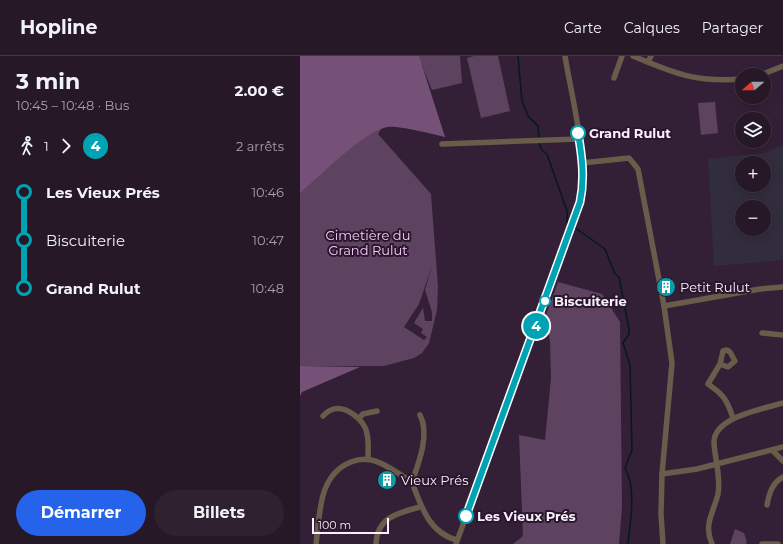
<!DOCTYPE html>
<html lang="fr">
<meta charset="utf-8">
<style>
body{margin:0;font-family:Montserrat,sans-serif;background:#2f2130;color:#f1f3f6;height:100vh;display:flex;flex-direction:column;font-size:15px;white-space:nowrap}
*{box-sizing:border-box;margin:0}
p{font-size:13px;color:#a4a0a8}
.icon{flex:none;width:22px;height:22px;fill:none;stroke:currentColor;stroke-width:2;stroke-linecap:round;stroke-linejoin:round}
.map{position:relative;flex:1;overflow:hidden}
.sheet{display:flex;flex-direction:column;background:#271828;width:300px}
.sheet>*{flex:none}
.badge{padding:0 8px;border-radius:13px;font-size:14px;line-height:26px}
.needle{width:26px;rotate:250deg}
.tools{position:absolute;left:435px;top:12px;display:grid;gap:8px}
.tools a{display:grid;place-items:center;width:36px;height:36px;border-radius:50%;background:#271828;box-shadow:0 2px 10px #0003,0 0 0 1px #433745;font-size:20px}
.scale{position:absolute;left:12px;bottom:10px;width:77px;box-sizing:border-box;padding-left:4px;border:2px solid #fceffd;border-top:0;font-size:11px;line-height:14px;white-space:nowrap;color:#fceffd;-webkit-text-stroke:3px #29172b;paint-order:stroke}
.map>.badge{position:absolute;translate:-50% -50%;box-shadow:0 0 0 2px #fff}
.legs{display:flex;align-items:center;gap:6px;height:44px;padding:0 16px;font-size:13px}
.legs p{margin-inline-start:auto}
.summary{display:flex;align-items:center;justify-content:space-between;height:68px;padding:0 16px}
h1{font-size:22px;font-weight:700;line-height:30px}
.cta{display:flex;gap:8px;margin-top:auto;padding:8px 16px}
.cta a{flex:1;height:46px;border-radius:24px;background:#2563eb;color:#fff;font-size:16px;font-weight:700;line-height:46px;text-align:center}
.cta a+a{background:#2f2130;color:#f1f3f6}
ul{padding:0 16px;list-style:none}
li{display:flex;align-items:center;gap:14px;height:48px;font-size:15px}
li i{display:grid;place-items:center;width:6px;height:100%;margin:0 5px;background:currentColor}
li i::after{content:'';width:10px;height:10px;margin:-5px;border:3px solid;border-radius:50%;background:#271828}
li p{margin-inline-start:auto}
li:first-child i{background:linear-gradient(#0000 50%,currentColor 0)}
li:last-child i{background:linear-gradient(currentColor 50%,#0000 0)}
header{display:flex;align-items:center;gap:24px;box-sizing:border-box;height:56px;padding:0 20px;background:#271828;border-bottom:1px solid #433745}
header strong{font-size:19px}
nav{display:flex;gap:22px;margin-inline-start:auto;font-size:14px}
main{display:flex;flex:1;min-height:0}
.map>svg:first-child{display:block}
.education{fill:#322d3d;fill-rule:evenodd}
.green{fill:#5d435f;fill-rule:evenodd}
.forest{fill:#755178}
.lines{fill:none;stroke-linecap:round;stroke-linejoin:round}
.stream{stroke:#03191d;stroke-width:1.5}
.street{stroke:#6a5c4a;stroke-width:5.5}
.line-1-casing{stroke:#fff;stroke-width:9}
.line-1{stroke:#00a3b4;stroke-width:6}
.stop-1-dot{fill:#fff;stroke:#00a3b4;stroke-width:2}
.labels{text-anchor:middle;stroke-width:4;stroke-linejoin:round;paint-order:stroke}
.stop-label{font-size:13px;font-weight:bold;fill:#fceffd;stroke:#29172b;text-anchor:start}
.park-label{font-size:13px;fill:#faccfe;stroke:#29172b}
.poi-label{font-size:13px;fill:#fceffd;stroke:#29172b;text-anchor:start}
</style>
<header>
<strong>Hopline</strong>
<nav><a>Carte</a><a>Calques</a><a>Partager</a></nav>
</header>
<main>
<section class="sheet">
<div class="summary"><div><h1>3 min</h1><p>10:45 – 10:48 · Bus</p></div><b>2.00 €</b></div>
<div class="legs"><svg class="icon" aria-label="walk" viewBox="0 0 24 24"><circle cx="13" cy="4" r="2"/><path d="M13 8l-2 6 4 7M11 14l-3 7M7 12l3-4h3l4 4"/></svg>1<svg class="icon" aria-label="forward" viewBox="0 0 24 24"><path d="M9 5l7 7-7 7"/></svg><b class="badge" style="background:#00a3b4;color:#fff">4</b><p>2 arrêts</p></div>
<ul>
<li><i style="color:#00a3b4"></i><b>Les Vieux Prés</b><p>10:46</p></li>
<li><i style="color:#00a3b4"></i><span>Biscuiterie</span><p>10:47</p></li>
<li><i style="color:#00a3b4"></i><b>Grand Rulut</b><p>10:48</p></li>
</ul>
<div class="cta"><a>Démarrer</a><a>Billets</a></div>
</section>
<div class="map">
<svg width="483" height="488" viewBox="0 0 483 488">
<rect width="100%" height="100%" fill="#342036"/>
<path class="education" d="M483 89V204L414 210 408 103 465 97ZM442 107H464V129H442ZM442 151H464V173H442Z"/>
<g class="green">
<path d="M0 0H160L162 27 132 34 121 7 78 78 131 138 138 231 137 254 129 287 122 297 114 302 84 310H0ZM132 210 125 234 132 256V265H125L123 252 114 267 123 273 121 277 127 281 124 284 104 271 119 248Z"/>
<polygon points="174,0 198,0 210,55 181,62 167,2"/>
<polygon points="415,46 418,77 401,79 398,47"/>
<polygon points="258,226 302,238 320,266 322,451 319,488 213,488 223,480 219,379 245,384 251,322 250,286 246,259"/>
<polygon points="435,473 444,477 447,486 446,488 430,488"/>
</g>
<g class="forest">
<path d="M0 0H119L145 81C133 78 97 69 87 71 63 76 20 120 0 137Z"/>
<polygon points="0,310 60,311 2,336 0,340"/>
</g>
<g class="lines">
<g class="stream">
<polyline points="218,0 222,45 228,60 238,70 239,81"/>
<polyline points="239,88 242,94 247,98 267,155 267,166 269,169"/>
<path d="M274 171 305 193 315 218 319 221 329 273V278L323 287 330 309 332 394 325 412C337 434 330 464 328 488"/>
</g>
<g class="street">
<path d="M333 0C373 17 397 27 442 23"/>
<polyline points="348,6 351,0"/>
<polyline points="461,19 483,10"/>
<polyline points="314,22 322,0"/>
<polyline points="142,88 279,83"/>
<polyline points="282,107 329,102 338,113 364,250 372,307 362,418 361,458 363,488"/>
<polyline points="364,250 460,233 483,231"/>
<polyline points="462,277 483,279"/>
<path d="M420 308 423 295 427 294 430 296 435 305 428 311 420 308 408 328C424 339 427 344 433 362"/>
<path d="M23 360C25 358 28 355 31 354 45 348 65 364 67 378 69 386 68 395 68 403"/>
<polyline points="59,362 63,358 77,355"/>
<polyline points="472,394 483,405"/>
<polyline points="362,418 397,413 483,391"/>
<path d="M112 426C119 406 130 378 120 359"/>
<path d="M467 449C469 438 472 427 483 421"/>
<path d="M16 488C20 458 18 419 51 406 59 403 66 402 75 405 88 409 100 419 112 426 121 450 129 477 157 484"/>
<path d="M76 488C77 461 98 457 120 451"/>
<path d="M156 488 280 146C289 103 272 44 265 0"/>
<path d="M412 488C403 468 414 456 418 438 421 421 415 404 414 387 413 361 463 353 483 347"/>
<polyline points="462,488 478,488"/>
</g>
</g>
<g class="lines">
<g class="line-1-casing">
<path id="line-1" d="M166 460 280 146C285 123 282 100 278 77"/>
</g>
<use href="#line-1" class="line-1"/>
</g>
<defs>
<g id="building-disc" transform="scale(1)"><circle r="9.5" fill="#0f9aa8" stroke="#29172b"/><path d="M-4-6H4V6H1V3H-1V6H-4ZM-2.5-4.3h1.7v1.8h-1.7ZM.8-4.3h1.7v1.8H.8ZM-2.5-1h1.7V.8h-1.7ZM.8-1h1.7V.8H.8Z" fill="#fff"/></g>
</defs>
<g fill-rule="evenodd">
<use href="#building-disc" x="366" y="231"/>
<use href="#building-disc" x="87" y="424"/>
</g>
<g class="stop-1-dot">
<circle cx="278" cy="77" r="7"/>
<circle cx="245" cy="245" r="5"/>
<circle cx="166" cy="460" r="7"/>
</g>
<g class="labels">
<g class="stop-label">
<text x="289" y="82">Grand Rulut</text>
<text x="254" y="250">Biscuiterie</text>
<text x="177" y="465">Les Vieux Prés</text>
</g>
<g class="park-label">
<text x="68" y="184">Cimetière du<tspan x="68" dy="15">Grand Rulut</tspan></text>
</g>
<g class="poi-label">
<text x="380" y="236">Petit Rulut</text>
<text x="101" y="429">Vieux Prés</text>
</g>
</g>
</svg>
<div class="tools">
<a><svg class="needle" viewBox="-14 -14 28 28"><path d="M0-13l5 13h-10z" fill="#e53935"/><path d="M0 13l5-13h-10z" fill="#a4a0a8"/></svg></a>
<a><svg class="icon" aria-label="layers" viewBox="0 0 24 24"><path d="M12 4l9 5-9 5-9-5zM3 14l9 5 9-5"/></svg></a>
<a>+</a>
<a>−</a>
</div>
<div class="scale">100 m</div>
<b class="badge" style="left:236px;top:270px;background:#00a3b4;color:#fff">4</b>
</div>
</main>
